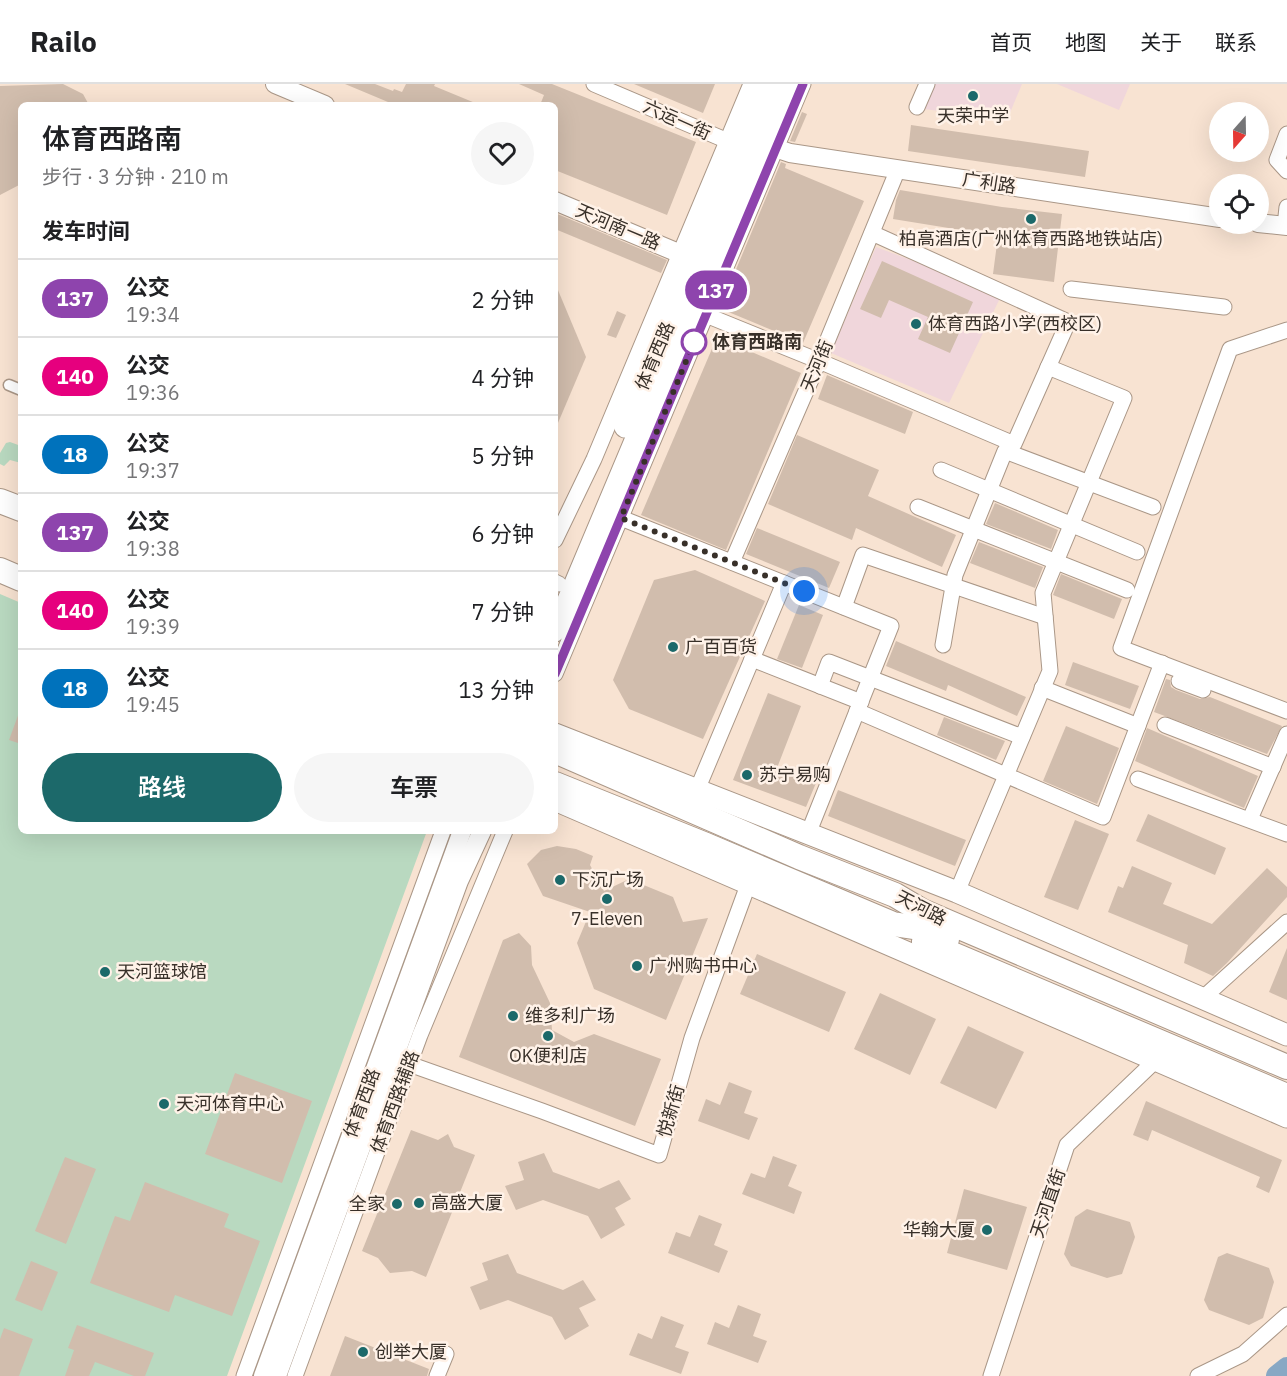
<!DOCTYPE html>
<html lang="zh">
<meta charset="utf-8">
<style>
body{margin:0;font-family:"IBM Plex Sans","Noto Sans SC",sans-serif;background:#f6f6f6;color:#202124;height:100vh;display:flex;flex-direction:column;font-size:22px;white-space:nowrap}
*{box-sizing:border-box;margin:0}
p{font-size:20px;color:#757577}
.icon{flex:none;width:33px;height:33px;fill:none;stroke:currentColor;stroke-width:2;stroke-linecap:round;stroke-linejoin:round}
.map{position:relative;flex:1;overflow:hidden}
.drawer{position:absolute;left:18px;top:18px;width:540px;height:732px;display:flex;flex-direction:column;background:#fff;border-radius:9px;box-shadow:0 6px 24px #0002}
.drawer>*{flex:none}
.badge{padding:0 12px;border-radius:20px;font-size:21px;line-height:39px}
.needle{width:39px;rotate:200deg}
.tools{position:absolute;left:1209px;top:18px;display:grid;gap:12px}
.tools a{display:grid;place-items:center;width:60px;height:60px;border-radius:50%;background:#fff;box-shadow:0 6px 24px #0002;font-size:30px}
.you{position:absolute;width:30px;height:30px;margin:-15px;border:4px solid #fff;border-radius:50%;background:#1a73e8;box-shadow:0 0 0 9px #1a73e833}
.map>.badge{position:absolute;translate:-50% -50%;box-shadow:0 0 0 3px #fff}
h2{padding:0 24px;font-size:22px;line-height:54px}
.round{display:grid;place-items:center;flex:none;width:63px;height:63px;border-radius:32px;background:#f6f6f6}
.summary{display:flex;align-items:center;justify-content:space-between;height:102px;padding:0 24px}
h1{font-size:28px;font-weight:600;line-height:45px}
.primary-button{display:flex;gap:12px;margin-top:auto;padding:12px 24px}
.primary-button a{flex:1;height:69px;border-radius:36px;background:#1c696a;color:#fff;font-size:24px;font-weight:600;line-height:69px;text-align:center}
.primary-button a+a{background:#f6f6f6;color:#202124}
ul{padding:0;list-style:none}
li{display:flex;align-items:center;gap:18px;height:78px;padding:0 24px;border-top:2px solid #e0e0e0}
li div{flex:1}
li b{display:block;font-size:22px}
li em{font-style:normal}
li .badge{min-width:66px;font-weight:700;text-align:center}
header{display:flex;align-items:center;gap:36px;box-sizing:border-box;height:84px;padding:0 30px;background:#fff;border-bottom:2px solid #e0e0e0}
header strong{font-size:28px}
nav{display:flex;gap:33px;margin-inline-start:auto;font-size:21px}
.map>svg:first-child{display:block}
.education{fill:#f0d6db}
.green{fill:#b9d9c0}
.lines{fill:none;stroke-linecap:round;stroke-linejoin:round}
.river{stroke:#88a8c4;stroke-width:22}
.building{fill:#d1bdad}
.pedestrian-casing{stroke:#aa9787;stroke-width:13}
.minor-casing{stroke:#aa9787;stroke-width:17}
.tertiary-casing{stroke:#aa9787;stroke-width:20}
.secondary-casing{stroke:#aa9787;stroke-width:23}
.trunk-casing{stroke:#aa9787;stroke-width:26}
.pedestrian{stroke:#fff;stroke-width:10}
.minor{stroke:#fff;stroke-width:15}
.tertiary{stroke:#fff;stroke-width:18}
.secondary{stroke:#fff;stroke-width:21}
.trunk{stroke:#fff;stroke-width:24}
.line-casing{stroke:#fff;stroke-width:14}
.line{stroke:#8e44ad;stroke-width:9}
.walk{stroke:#383029;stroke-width:6;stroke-dasharray:0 10.8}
.poi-dot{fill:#1c696a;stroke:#fff2e8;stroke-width:2}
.stop-dot{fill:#fff;stroke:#8e44ad;stroke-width:3}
.labels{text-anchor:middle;stroke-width:5;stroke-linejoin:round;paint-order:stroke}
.poi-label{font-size:18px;fill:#383029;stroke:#fff2e8;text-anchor:start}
.street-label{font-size:18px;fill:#383029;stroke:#fff2e8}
.stop-label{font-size:18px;font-weight:bold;fill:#383029;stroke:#fff2e8;text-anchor:start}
</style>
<header>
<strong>Railo</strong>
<nav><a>首页</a><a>地图</a><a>关于</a><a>联系</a></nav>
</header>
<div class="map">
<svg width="1287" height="1292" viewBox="0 0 1287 1292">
<rect width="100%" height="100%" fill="#f8e3d2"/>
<g class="education">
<polygon points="934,0 1022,0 1007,36 924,25"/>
<polygon points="1057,0 1130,0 1119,26"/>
<polygon points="876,163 1002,210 949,319 831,269"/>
</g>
<g class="green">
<polygon points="10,358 21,362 21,379 10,376 4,382 0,380 0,369 6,359"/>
<polygon points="0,510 21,519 21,747 427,747 227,1292 0,1292"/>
</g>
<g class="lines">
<polyline class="river" points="1277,1292 1287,1284"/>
</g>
<g class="building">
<polygon points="63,0 83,10 89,21 21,21 21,100 0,111 0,2"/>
<polygon points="345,0 375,0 393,7 394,5 402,8 406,0 435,0 434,2 480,21 387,21 388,18"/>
<polygon points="519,0 552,0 696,58 667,131 555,86 555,21 540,21 544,11"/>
<polygon points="634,0 715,0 703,29"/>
<polygon points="802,28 807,30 795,58 790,57"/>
<polygon points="911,41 1089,67 1085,93 908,67"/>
<polygon points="781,78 786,80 785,84 864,117 803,259 726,227 725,228 719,226"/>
<polygon points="900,106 1002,123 1062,130 1054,198 993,190 998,152 893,135 896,116"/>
<polygon points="555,129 667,176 661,189 555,145"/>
<polygon points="882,177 973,218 950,269 918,255 928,233 889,216 881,234 860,225"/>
<polygon points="555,199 586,273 555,346"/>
<polygon points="617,227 626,231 616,254 607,251"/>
<polygon points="717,253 801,289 726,466 641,431"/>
<polygon points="827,291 913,328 905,350 818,315"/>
<polygon points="797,351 879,386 868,412 956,451 942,483 856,444 852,456 768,420"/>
<polygon points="995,419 1058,446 1051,465 986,440"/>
<polygon points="757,444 840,478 829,504 746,470"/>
<polygon points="979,458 1043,483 1035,504 970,479"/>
<polygon points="695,486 765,517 703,655 629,625 613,596 654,496"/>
<polygon points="1061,490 1122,515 1114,535 1053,511"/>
<polygon points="799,521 823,531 802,584 777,575"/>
<polygon points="896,557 1026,613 1017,632 948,601 946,607 886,582"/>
<polygon points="1073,578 1139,602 1130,625 1065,601"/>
<polygon points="1166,595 1170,596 1171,603 1176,606 1200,615 1210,613 1282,642 1267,670 1154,628"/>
<polygon points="768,609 801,622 777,684 816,699 806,723 733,696"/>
<polygon points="20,626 21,626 21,660 9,656"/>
<polygon points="944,633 1005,657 996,676 937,651"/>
<polygon points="1066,642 1119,664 1097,720 1043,697"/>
<polygon points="1147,644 1258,692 1244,724 1135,677"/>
<polygon points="838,706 966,756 955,782 828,732"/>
<polygon points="1148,730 1226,764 1215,791 1136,757"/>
<polygon points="1075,736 1109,750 1078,826 1044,813"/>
<polygon points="557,762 576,765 593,772 590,781 604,807 629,795 673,813 683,838 708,834 666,936 594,905 577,859 590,828 543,812 527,780 541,766"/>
<polygon points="1132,782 1172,799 1163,820 1212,840 1267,784 1287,803 1287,813 1227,879 1213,892 1184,879 1188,861 1108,828 1118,802 1123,804"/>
<polygon points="519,849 531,862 532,881 550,919 552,946 574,958 594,950 661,975 635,1042 459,973 503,856"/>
<polygon points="1287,864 1287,916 1269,908"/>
<polygon points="757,870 846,908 829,948 740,910"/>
<polygon points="880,909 936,935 910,991 854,965"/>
<polygon points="968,942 1024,968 996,1025 940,999"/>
<polygon points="235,989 312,1017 282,1099 205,1070"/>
<polygon points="729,998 752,1007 744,1029 758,1034 749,1056 698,1037 706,1015 720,1021"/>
<polygon points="1146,1017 1282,1076 1269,1109 1256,1103 1260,1093 1152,1046 1148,1057 1133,1051"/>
<polygon points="411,1046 438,1056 448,1050 454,1063 475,1071 426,1193 412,1187 390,1189 378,1174 362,1167"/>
<polygon points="544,1069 553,1088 599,1105 619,1096 631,1115 615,1124 625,1141 601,1155 588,1132 543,1116 516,1126 505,1102 524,1096 518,1078"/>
<polygon points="773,1072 797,1081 788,1102 802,1108 794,1130 742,1110 751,1089 765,1094"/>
<polygon points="65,1073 96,1085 66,1160 35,1147"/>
<polygon points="145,1098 229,1130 224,1143 260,1157 232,1232 175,1211 169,1228 90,1199 115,1132 130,1137"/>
<polygon points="964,1105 1027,1123 1007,1186 947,1169"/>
<polygon points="1087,1125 1130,1138 1135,1153 1122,1190 1107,1194 1071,1182 1064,1170 1075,1133"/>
<polygon points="699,1131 722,1140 714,1161 728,1167 719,1189 668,1169 676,1148 690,1153"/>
<polygon points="1227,1169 1269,1184 1274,1198 1263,1234 1249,1241 1209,1226 1204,1216 1218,1173"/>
<polygon points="508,1170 517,1189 563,1206 583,1196 596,1216 579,1224 589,1242 565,1256 552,1233 508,1216 480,1226 470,1203 488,1196 482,1179"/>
<polygon points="31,1177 58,1188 42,1227 15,1216"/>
<polygon points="738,1221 761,1230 753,1252 767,1257 758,1279 707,1260 715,1238 729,1244"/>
<polygon points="661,1232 684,1241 675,1263 689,1268 681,1290 629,1271 638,1249 652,1255"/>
<polygon points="77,1241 154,1269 145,1292 134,1292 95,1278 89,1292 65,1292 74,1266 68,1264"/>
<polygon points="4,1244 33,1255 19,1292 0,1292 0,1255"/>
<polygon points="345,1252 429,1285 427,1292 330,1292"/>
</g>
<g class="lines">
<g class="pedestrian-casing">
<polyline id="pedestrian" points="9,301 21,306"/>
</g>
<g class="minor-casing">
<g id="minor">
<polyline points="594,0 737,61"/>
<polyline points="917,23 927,0"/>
<polyline points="1287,50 1277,76 1287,87"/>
<polyline points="1285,142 1287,123"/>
<polyline points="872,149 1066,237"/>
<polyline points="1071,205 1224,223"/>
<polyline points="696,227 819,277 1014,360 1065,245"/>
<polyline points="1287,246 1230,265 1121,564 1287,627"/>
<polyline points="941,386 1137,468"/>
<polyline points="918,423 1127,506"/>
<polyline points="621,434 891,542 808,750"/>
<polyline points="555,456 594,375 751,0"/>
<polyline points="732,478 819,277 898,85"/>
<polyline points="555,498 559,500"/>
<polyline points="844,523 863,471 1045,533"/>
<polyline points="943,561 955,491 1005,367 1153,423"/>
<polyline points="752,575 861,618"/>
<polyline points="555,590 803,0"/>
<polyline points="1179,597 1203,606"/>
<polyline points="820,602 829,578 1022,653"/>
<polyline points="1042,604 1138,642"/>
<polyline points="857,627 1103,733 1162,579"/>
<polyline points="1165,641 1273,683"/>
<polyline points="1138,695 1287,750"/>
<polyline points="697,706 784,499"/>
<polyline points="1250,735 1287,650"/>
<polyline points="957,808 1050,587 1043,509 1124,314 1048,283"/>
<polyline points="1203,914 1287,838"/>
<polyline points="409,980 542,1027 659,1071 692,954 748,801"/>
<polyline points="244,1292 443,747"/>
<polyline points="295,1292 420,951 505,747"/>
<polyline points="437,1292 446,1270"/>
<polyline points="991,1292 1067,1061 1155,977"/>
<polyline points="1198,1292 1243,1270 1287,1231"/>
</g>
</g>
<g class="tertiary-casing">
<g id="tertiary">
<polyline points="275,0 325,21"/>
<polyline points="760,59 790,69 1220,134"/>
<polyline points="555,117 695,176"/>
<polyline points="1258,139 1287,142"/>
<polyline points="263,1292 462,747"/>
<polyline points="277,1292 459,797 482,747"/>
</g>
</g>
<g class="secondary-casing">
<g id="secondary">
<polyline points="625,343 769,0"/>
<polyline points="555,547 785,0"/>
<polyline points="555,650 957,808 1287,951"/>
<polyline points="555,716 1287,1033"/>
</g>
</g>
<g class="trunk-casing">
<g id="trunk">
<polyline points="0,417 21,425"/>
<polyline points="0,486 21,495"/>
<polyline points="555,667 799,773 895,811 922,827 1287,983"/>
<polyline points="555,700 706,761 893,840 926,845 947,855"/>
<polyline points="924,858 1287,1012"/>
</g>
</g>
<use href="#pedestrian" class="pedestrian"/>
<use href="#minor" class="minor"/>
<use href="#tertiary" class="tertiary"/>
<use href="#secondary" class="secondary"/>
<use href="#trunk" class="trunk"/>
</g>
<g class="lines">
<g class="line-casing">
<polyline id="line" points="555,590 803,0"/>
</g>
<use href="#line" class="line"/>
<polyline class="walk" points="694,258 621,434 804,507"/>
</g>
<g class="poi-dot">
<circle cx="973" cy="12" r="6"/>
<circle cx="1031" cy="135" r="6"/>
<circle cx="916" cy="240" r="6"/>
<circle cx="673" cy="563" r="6"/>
<circle cx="747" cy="691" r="6"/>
<circle cx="560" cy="796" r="6"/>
<circle cx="607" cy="815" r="6"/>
<circle cx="637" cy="882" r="6"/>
<circle cx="105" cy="888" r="6"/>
<circle cx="513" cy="932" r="6"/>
<circle cx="548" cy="952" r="6"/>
<circle cx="164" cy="1020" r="6"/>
<circle cx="419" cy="1119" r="6"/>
<circle cx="397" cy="1120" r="6"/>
<circle cx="987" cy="1146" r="6"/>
<circle cx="363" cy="1268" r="6"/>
</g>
<circle class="stop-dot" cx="694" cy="258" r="12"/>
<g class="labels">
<g class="poi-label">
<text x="973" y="38" text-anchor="middle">天荣中学</text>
<text x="1031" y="161" text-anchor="middle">柏高酒店(广州体育西路地铁站店)</text>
<text x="928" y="246">体育西路小学(西校区)</text>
<text x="685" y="569">广百百货</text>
<text x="759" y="697">苏宁易购</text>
<text x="572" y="802">下沉广场</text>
<text x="607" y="841" text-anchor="middle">7-Eleven</text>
<text x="649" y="888">广州购书中心</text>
<text x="117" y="894">天河篮球馆</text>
<text x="525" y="938">维多利广场</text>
<text x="548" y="978" text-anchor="middle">OK便利店</text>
<text x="176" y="1026">天河体育中心</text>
<text x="431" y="1125">高盛大厦</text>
<text x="385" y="1126" text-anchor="end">全家</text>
<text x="975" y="1152" text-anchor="end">华翰大厦</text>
<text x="375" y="1274">创举大厦</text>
</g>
<g class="street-label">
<text transform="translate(677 36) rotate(24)" y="6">六运一街</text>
<text transform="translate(989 99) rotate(9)" y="6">广利路</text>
<text transform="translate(618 143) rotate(23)" y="6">天河南一路</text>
<text transform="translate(655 272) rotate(-67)" y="6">体育西路</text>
<text transform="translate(817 282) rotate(-67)" y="6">天河街</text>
<text transform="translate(921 824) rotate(27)" y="6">天河路</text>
<text transform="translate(395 1018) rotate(-70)" y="6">体育西路辅路</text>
<text transform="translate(362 1019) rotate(-70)" y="6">体育西路</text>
<text transform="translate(671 1027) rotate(-74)" y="6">悦新街</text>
<text transform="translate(1048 1119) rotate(-71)" y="6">天河直街</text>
</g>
<g class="stop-label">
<text x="712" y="264">体育西路南</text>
</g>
</g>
</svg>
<div class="tools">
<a><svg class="needle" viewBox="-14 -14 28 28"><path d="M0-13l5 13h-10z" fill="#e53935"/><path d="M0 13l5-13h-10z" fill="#757577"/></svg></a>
<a><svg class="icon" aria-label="locate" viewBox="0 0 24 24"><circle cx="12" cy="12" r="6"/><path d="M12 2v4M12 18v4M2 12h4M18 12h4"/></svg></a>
</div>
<div class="you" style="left:804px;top:507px"></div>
<b class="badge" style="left:716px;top:206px;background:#8e44ad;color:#fff">137</b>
<section class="drawer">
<div class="summary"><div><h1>体育西路南</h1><p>步行 · 3 分钟 · 210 m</p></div><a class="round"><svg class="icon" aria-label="heart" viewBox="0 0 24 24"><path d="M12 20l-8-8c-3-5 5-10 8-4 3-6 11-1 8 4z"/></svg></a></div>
<h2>发车时间</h2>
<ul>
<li><span class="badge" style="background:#8e44ad;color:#fff">137</span><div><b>公交</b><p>19:34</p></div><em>2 分钟</em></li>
<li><span class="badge" style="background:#e6007e;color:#fff">140</span><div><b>公交</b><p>19:36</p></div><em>4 分钟</em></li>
<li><span class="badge" style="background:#0072bc;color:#fff">18</span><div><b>公交</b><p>19:37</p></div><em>5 分钟</em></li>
<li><span class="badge" style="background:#8e44ad;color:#fff">137</span><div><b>公交</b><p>19:38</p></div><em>6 分钟</em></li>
<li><span class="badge" style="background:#e6007e;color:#fff">140</span><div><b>公交</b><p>19:39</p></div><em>7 分钟</em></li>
<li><span class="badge" style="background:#0072bc;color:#fff">18</span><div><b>公交</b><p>19:45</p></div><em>13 分钟</em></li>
</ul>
<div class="primary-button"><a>路线</a><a>车票</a></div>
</section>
</div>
